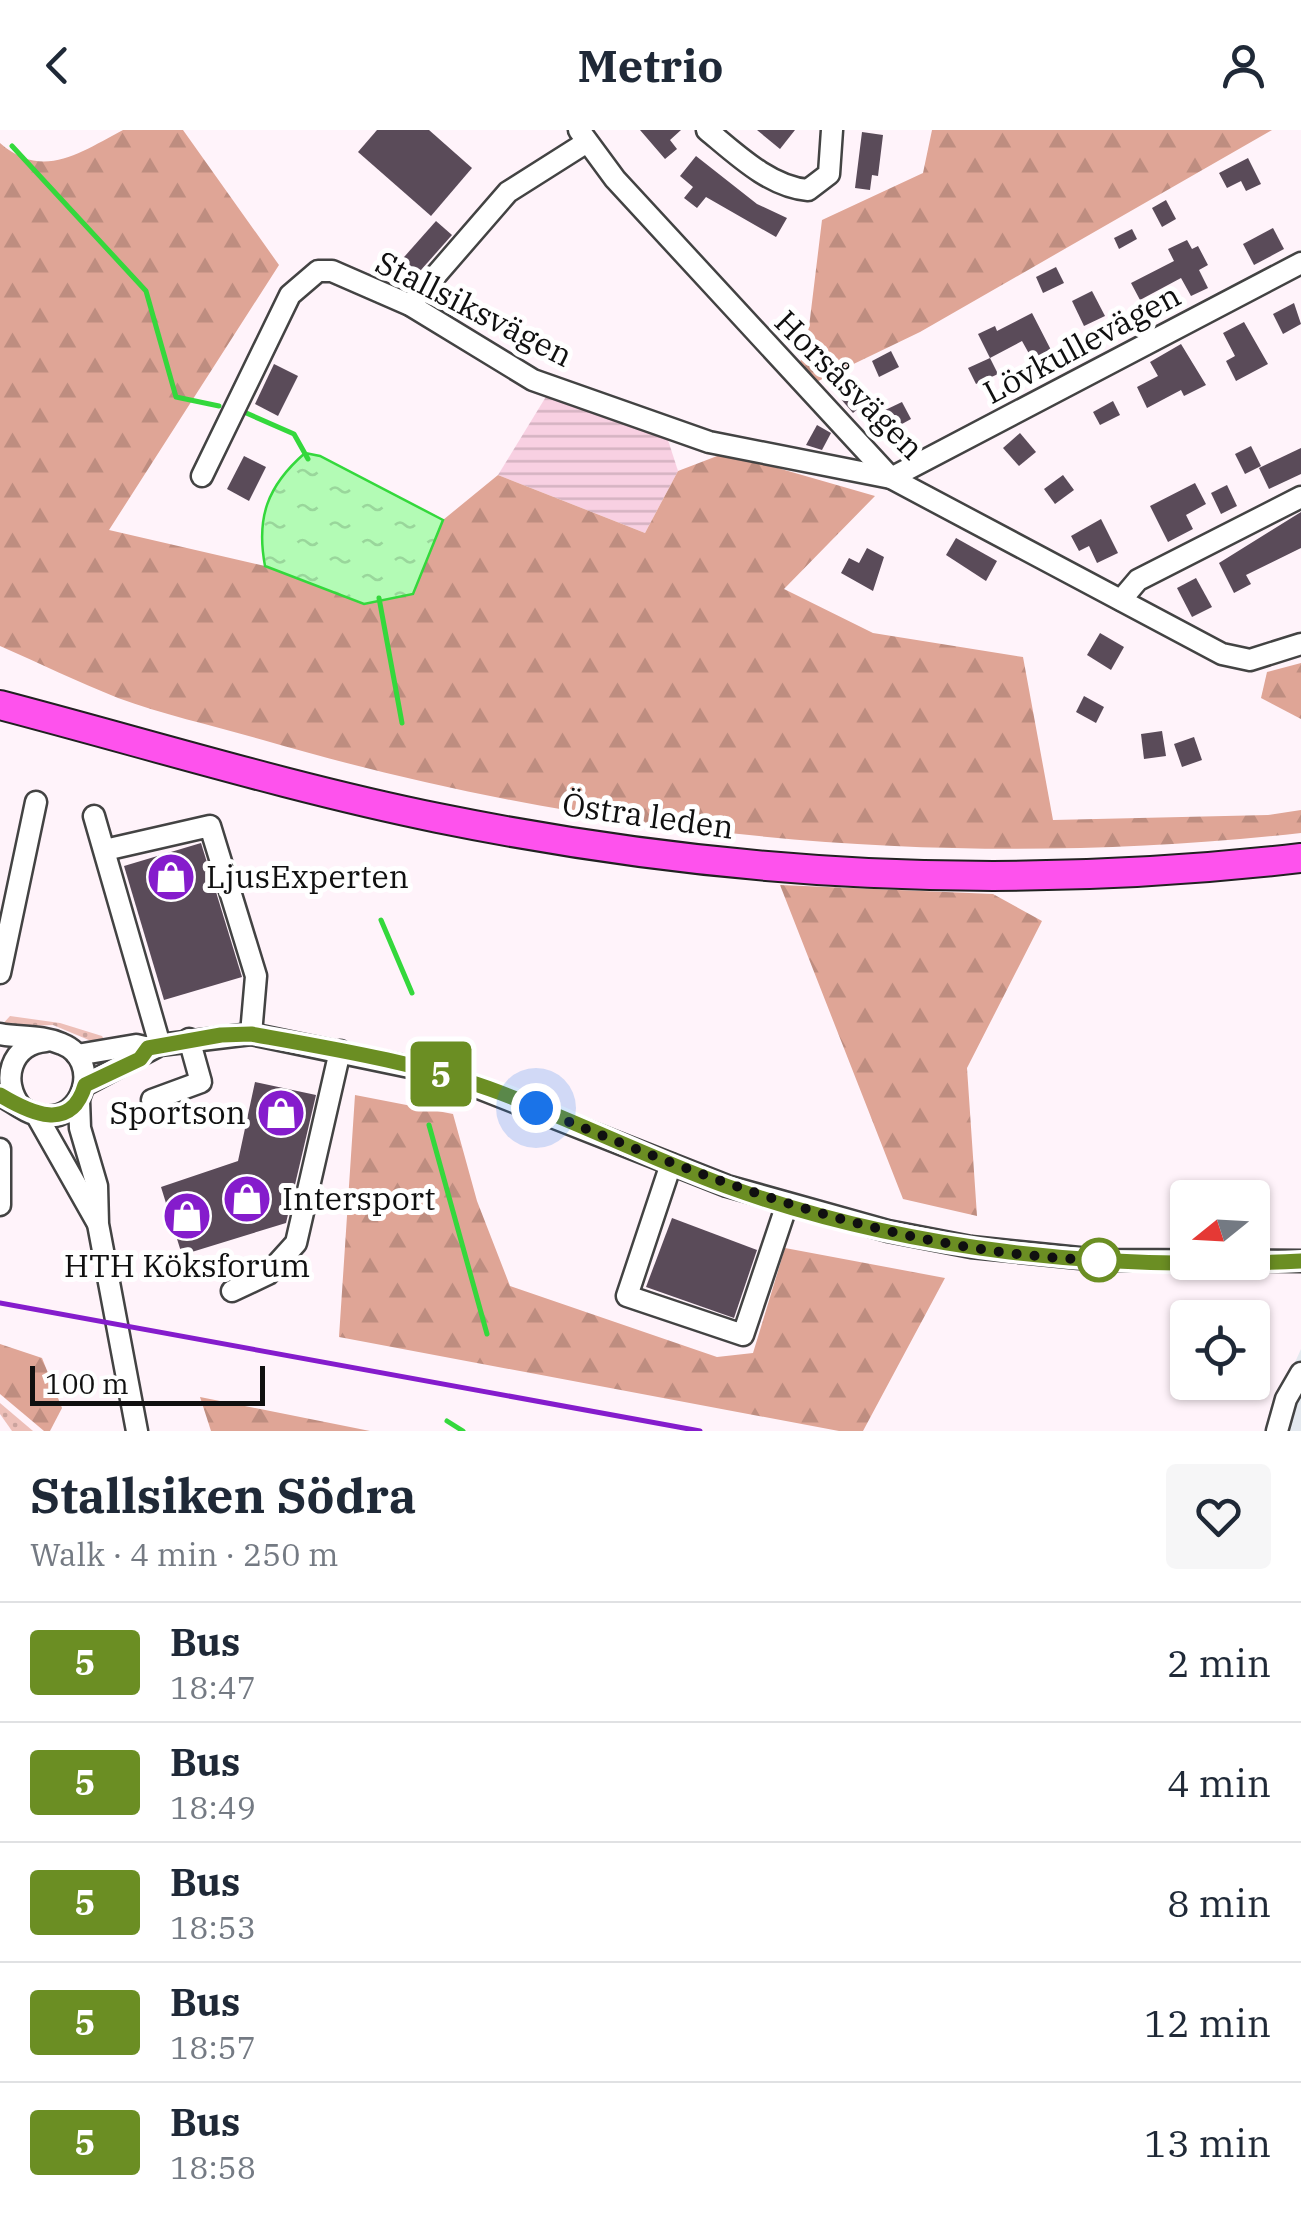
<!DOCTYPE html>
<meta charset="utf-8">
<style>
body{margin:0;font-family:"IBM Plex Serif",serif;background:#f6f6f7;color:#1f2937;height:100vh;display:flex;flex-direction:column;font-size:38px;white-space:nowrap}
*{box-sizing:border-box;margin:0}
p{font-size:32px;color:#747a83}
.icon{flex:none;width:55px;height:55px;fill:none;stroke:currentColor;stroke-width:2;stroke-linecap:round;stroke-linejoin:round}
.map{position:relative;height:1301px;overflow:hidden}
.panel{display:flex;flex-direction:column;background:#fff;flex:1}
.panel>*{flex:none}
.badge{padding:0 20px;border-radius:8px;font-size:35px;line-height:65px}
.needle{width:65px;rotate:252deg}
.fabs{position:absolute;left:1170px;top:1050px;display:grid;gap:20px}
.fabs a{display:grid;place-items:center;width:100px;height:100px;border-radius:10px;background:#fff;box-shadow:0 2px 8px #0004;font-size:50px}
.scale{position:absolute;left:30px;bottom:25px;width:235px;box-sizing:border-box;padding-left:10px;border:5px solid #101010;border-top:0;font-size:28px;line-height:35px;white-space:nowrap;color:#101010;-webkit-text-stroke:8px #fff;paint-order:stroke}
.you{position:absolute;width:50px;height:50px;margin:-25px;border:8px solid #fff;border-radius:50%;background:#1a73e8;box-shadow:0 0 0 15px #1a73e833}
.map>.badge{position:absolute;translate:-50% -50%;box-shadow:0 0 0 5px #fff}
.round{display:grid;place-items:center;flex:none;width:105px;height:105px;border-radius:10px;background:#f6f6f7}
.headline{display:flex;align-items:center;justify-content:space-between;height:170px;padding:0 30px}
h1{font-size:48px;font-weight:700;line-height:75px}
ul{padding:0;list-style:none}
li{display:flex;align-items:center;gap:30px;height:120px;padding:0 30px;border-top:2px solid #e0e1e3}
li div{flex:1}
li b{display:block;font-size:38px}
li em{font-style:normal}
li .badge{min-width:110px;font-weight:700;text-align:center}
header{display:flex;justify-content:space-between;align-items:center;height:130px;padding:0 30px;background:#fff;font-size:45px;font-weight:700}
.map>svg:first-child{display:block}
.industrial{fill:#e4e9ef}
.farmland{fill:url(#farmland-rules)}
.grass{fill:url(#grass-dots)}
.forest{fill:url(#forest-firs)}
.water{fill:url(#water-ripples);stroke:#34d83c;stroke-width:2.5}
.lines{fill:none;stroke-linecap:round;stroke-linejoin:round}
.stream{stroke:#34d83c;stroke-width:5}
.building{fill:#5a4b59}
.minor-casing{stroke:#434343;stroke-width:25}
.highway-casing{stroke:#212121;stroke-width:32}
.minor{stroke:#fff;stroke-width:20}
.highway{stroke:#fe52ed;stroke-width:28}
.rail{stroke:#851ccc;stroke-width:5}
.line-casing{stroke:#fff;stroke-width:22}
.line{stroke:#6b8e23;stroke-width:15}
.walk{stroke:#101010;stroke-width:10;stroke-dasharray:0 18}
.stop-dot{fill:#fff;stroke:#6b8e23;stroke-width:5}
.labels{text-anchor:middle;stroke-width:10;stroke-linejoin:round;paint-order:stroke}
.street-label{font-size:32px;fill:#101010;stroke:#fff}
.poi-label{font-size:32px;fill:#101010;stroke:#fff;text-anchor:start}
</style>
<header><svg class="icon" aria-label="back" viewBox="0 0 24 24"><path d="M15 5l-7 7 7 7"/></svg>Metrio<svg class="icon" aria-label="person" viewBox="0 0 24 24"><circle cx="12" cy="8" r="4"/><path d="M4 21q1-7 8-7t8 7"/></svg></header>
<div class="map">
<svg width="1301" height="1301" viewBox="0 0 1301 1301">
<defs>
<pattern id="farmland-rules" width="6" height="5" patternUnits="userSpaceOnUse" patternTransform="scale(2.5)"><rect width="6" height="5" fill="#f8d0e2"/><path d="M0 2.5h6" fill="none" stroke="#d4b2c1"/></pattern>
<pattern id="grass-dots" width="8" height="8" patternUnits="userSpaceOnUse" patternTransform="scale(2.5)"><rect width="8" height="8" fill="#edbfb8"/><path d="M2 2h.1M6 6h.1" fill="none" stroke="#caa39d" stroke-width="1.8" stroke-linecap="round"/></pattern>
<pattern id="forest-firs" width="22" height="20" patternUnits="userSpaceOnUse" patternTransform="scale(2.5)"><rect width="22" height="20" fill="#dfa596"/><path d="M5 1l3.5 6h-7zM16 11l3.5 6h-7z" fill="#be8d80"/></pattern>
<pattern id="water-ripples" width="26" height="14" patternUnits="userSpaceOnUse" patternTransform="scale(2.5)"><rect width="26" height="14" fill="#b3fbb5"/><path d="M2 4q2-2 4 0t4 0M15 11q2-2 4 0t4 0" fill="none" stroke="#99d69b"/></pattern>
</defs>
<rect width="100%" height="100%" fill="#fff3fa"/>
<polygon class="industrial" points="1301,1219 1301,1301 1264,1301"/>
<polygon class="farmland" points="547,265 668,310 678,341 645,403 498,345"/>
<g class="grass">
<polygon points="10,886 60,893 102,906 105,911 96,913 53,895 0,897"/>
<polygon points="0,1273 33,1301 12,1301 0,1284"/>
</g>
<g class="forest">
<path d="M123 0H183L279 135 109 400 265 436 364 474 413 463 443 390 498 345 645 403 678 341 725 323 875 366 784 459 873 503 1023 527 1053 690 1268 685 1301 680V703C954 742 598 708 263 610 215 596 164 585 118 568 78 552 39 533 0 516V13C43 51 81 22 123 0Z"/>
<polygon points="932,0 1272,0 920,202 812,254 798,241 809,197 822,90 923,43"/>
<polygon points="1301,533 1301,589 1261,568 1267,542"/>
<polygon points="780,755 993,764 1042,791 967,938 977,1086 903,1069"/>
<polygon points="355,965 453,984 477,1071 510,1156 717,1227 753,1223 785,1118 945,1148 863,1301 839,1301 339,1207"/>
<polygon points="0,1214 42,1228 62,1278 50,1301 44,1301 0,1264"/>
<polygon points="200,1267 370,1301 211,1301"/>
</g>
<path class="water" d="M305 323 320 326 443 390 413 464 364 474 265 436C256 388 267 356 305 323Z"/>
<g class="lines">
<g class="stream">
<polyline points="12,16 146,161 176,267 219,276"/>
<polyline points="244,282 294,304 308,329"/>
<polyline points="379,468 402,593"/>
<polyline points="381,790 412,863"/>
<polyline points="429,995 487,1204"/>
<polyline points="447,1291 463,1301"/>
</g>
</g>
<g class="building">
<polygon points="377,0 429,0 472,38 431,86 358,22"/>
<polygon points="640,0 681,0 670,10 677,19 665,29"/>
<polygon points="757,0 795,0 780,19"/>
<polygon points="862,2 883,5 878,46 872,45 870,60 855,58"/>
<polygon points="696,26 757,74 787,88 776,107 706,67 697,78 684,68 693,57 680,46"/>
<polygon points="1248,28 1261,54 1246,61 1241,51 1227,58 1219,43"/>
<polygon points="1166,70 1176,89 1162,97 1152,78"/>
<polygon points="436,91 452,105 405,158 389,144"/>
<polygon points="1273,98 1284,119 1254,135 1243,114"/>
<polygon points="1132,99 1137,109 1119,119 1114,108"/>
<polygon points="1187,110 1192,119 1198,116 1208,135 1199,140 1208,158 1191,166 1181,148 1140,170 1131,153 1174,131 1168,119"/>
<polygon points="1056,137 1064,153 1043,163 1036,147"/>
<polygon points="1092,161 1105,186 1084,196 1072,171"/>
<polygon points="1294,173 1301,194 1283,204 1273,184"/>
<polygon points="1032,183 1051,220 1032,229 1022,211 990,228 978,204 995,196 997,201"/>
<polygon points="1244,192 1268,234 1236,251 1226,231 1235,226 1223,203"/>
<polygon points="1181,214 1206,255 1184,266 1181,260 1147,278 1137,257 1158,246 1150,232"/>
<polygon points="891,221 899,237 879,247 872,231"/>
<polygon points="990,228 998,244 976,254 968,238"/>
<polygon points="274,234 298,246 278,286 255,274"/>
<polygon points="852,257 866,272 853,283 840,268"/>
<polygon points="1113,271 1120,285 1100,295 1093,282"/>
<polygon points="902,272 911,289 891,300 881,282"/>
<polygon points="817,295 831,303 822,320 806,315"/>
<polygon points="1020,303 1036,322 1019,336 1003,318"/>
<polygon points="1251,316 1261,336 1245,344 1235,324"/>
<polygon points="1301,318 1301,344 1269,359 1259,338"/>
<polygon points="244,326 266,337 249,371 227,359"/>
<polygon points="1063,345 1074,360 1055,374 1044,359"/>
<polygon points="1195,353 1206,374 1186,385 1193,399 1168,412 1150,376"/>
<polygon points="1227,355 1237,376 1221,384 1211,363"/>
<polygon points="1301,382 1301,418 1246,445 1251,454 1234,463 1219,433"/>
<polygon points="1101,389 1118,423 1097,433 1089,416 1079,421 1071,406"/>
<polygon points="956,408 997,431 986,451 946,425"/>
<polygon points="867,418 884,427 873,461 841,443 849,428 859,433"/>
<polygon points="1196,448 1212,477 1192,487 1177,458"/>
<polygon points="1100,503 1124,517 1111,540 1087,525"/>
<polygon points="1084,566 1104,577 1096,593 1076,582"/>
<polygon points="1162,601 1166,626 1144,629 1141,604"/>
<polygon points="1194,607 1202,630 1182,637 1174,614"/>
<polygon points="201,713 242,847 164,870 124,736"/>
<polygon points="255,952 316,965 286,1093 182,1125 161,1057 238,1031"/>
<polygon points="672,1088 757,1120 734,1188 646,1157"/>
</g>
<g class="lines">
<g class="minor-casing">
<g id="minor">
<polyline points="579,0 615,49 891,348 1222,524 1250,530 1301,514"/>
<path d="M707 0C736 24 770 57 808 60L829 44 832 0"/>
<polyline points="410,175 508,62 587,12"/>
<polyline points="202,346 290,165 318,141 332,141 410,175 533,250 709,312 891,348 1301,133"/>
<polyline points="1121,470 1138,450 1301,367"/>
<polyline points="94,686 160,915"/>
<polyline points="105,720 210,696 256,846 251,904"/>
<polyline points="0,843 36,672"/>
<path d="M0 904C21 908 41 905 62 914 102 930 84 993 42 986 27 984 13 972 0 965"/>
<polyline points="77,925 136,915 149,918"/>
<polyline points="85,955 160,915 251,904 443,944 727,1056 888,1101 971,1117 1099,1130 1301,1131"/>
<polyline points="79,970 80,998 97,1056 98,1094 137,1301"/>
<polyline points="152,970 201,952 189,909"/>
<path d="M21 977C0 951 11 914 46 911"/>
<polyline points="37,986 97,1092"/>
<polyline points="0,1019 0,1075"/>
<polyline points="671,1034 627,1166 743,1205 787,1074"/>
<polyline points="232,1161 268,1144 296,1113 340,921"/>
<polyline points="1277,1301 1286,1269 1301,1243"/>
</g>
</g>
<g class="highway-casing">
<path id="highway" d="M0 575C145 613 291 658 438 688 729 747 1006 762 1301 728"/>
</g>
<use href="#minor" class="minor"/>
<use href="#highway" class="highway"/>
<polyline class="rail" points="0,1173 700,1301"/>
</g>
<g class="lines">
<g class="line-casing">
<path id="line" d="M0 965C30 983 71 1003 85 955L140 929 148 918 221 905 251 904C335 919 421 933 501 963 577 992 650 1028 726 1056 908 1122 1109 1141 1301 1131"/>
</g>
<use href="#line" class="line"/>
<path class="walk" d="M536 978C716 1054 901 1124 1099 1130"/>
</g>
<defs>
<g id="shop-disc" transform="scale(2.5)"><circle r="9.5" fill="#851ccc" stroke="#fff"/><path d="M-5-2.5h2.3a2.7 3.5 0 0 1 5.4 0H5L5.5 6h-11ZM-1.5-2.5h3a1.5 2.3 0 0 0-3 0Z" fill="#fff"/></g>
</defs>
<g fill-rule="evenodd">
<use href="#shop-disc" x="171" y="747"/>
<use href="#shop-disc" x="281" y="983"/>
<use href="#shop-disc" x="247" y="1069"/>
<use href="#shop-disc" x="187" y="1086"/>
</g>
<circle class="stop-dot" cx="1099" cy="1130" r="20"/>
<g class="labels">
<g class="street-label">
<text transform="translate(474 179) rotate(27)" y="11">Stallsiksvägen</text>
<text transform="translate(1082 214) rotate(-28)" y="11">Lövkullevägen</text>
<text transform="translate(849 255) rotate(45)" y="11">Horsåsvägen</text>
<text transform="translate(648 686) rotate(8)" y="11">Östra leden</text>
</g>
<g class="poi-label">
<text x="206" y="758">LjusExperten</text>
<text x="246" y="994" text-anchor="end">Sportson</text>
<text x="282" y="1080">Intersport</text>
<text x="187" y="1147" text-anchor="middle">HTH Köksforum</text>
</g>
</g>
</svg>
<div class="fabs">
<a><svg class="needle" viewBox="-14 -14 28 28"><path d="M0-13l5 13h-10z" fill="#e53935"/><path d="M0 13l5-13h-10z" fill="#747a83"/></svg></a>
<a><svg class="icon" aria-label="locate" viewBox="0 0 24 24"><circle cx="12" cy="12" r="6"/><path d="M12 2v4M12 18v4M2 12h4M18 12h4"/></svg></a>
</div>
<div class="scale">100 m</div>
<div class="you" style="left:536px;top:978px"></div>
<b class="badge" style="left:441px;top:944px;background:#6b8e23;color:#fff">5</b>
</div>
<section class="panel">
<div class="headline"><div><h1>Stallsiken Södra</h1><p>Walk · 4 min · 250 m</p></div><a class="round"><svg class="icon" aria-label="heart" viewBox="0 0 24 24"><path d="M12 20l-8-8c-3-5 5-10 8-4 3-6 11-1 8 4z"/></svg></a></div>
<ul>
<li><span class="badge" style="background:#6b8e23;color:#fff">5</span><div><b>Bus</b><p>18:47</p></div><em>2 min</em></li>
<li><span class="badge" style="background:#6b8e23;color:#fff">5</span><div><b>Bus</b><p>18:49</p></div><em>4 min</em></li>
<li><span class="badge" style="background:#6b8e23;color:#fff">5</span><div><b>Bus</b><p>18:53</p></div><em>8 min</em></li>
<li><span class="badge" style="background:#6b8e23;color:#fff">5</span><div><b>Bus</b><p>18:57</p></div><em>12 min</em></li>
<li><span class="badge" style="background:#6b8e23;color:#fff">5</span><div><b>Bus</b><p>18:58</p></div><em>13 min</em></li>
</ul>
</section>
